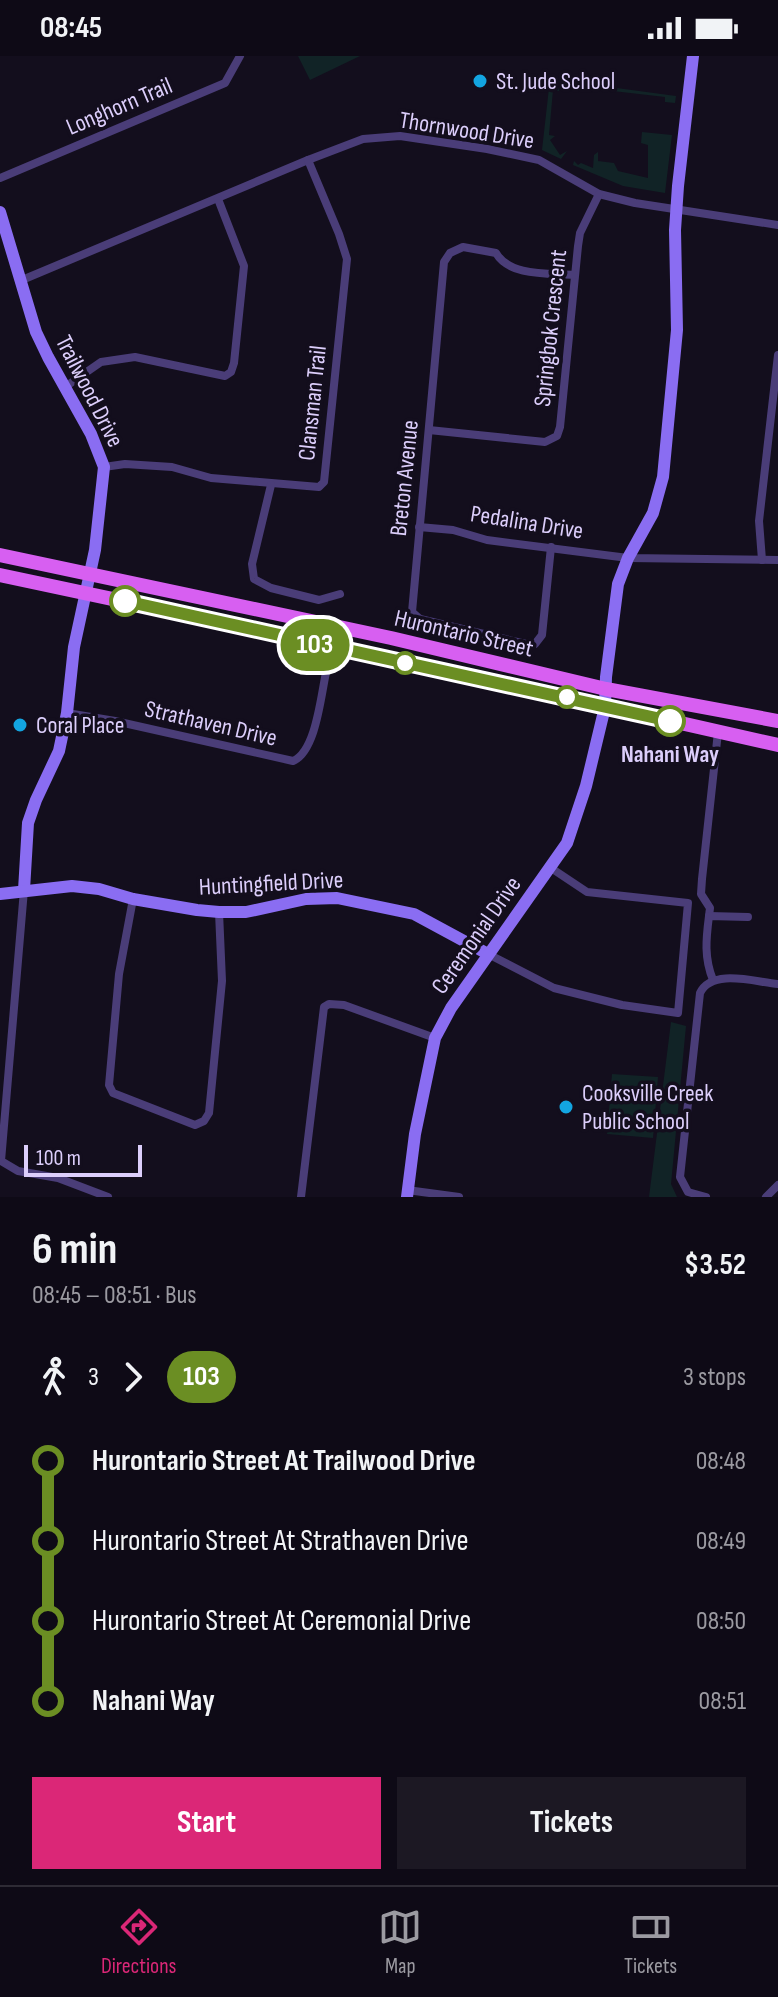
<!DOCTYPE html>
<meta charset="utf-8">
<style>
body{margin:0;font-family:"Sofia Sans Condensed",sans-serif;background:#1c1823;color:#f1f3f6;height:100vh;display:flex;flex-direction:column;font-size:30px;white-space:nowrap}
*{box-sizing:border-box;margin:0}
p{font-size:26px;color:#9b9aa1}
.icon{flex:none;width:44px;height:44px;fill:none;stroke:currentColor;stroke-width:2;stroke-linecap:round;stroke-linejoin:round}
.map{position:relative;height:1141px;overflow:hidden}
.drawer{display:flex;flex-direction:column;background:#0e0a16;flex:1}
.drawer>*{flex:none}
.badge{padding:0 16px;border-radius:26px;font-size:28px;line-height:52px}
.scale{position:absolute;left:24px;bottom:20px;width:118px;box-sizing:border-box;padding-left:8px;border:4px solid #dccefb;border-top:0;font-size:22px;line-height:28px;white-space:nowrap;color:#dccefb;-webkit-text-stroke:6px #130e1d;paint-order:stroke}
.map>.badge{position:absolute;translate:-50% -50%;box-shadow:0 0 0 4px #fff}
.legs{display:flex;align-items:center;gap:12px;height:88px;padding:0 32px;font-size:26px}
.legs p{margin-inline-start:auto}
.head{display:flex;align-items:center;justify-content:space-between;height:136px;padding:0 32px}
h1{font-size:44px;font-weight:700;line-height:60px}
.button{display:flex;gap:16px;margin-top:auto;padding:16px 32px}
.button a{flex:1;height:92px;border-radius:0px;background:#db2777;color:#fff;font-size:32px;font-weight:700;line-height:92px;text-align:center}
.button a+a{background:#1c1823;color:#f1f3f6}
ul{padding:0 32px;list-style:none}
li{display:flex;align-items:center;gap:28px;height:80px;font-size:30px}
li i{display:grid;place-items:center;width:12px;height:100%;margin:0 10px;background:currentColor}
li i::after{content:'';width:20px;height:20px;margin:-10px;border:6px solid;border-radius:50%;background:#0e0a16}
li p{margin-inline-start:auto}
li:first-child i{background:linear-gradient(#0000 50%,currentColor 0)}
li:last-child i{background:linear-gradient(currentColor 50%,#0000 0)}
.status{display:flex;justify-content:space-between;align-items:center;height:56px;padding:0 40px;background:#0e0a16;direction:ltr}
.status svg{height:22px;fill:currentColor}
.tabs{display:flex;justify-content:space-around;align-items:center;height:112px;border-top:2px solid #2e2b35;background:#0e0a16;font-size:22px;color:#9b9aa1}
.tabs a{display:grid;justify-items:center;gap:4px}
.tabs .selected{color:#db2777}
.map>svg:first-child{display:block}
.green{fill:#112326}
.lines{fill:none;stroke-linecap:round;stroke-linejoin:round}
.street{stroke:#4a3d78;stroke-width:8}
.secondary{stroke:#8a6df2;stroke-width:12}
.primary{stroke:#d75ff1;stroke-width:14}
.line-1-casing{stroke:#fff;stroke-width:18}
.line-1{stroke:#6b8e23;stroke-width:12}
.poi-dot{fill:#13a5e1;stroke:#130e1d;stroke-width:3}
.stop-1-dot{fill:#fff;stroke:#6b8e23;stroke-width:4}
.labels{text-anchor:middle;stroke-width:7;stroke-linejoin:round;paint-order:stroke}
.poi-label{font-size:24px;fill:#dccefb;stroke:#130e1d;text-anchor:start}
.street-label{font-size:24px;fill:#dccefb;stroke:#130e1d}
.stop-label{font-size:24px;font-weight:bold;fill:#dccefb;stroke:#130e1d}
</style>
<div class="status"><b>08:45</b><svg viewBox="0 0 49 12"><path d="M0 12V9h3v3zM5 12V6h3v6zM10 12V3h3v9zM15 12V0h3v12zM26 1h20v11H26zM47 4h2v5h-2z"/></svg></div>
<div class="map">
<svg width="778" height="1141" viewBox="0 0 778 1141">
<rect width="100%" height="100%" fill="#130e1d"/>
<g class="green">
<polygon points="298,0 360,0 310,24"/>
<polygon points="550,23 676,40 675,47 665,46 665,41 561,29 559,35 553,34 549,79 555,80 550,84 560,99 567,95 561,103 542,94"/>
<polygon points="642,76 672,79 665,137 623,130 573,109 574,105 578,109 581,107 593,112 594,99 598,96 598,105 614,107 618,115 648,122 648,89 641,87"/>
<polygon points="671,966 686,970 671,1128 677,1141 649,1141"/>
<polygon points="612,1018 658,1021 653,1082 607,1078"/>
</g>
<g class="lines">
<g class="street">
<polyline points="0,122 225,27 240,0"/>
<polyline points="22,224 308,104 363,83 400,80 487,93 539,104 599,138 635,147 778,169"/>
<polyline points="65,331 101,306 135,301 225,320 231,316 234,307 244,210 218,143"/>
<polyline points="429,374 545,386 557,380 560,371 578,190 580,177 599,138"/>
<polyline points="104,411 125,408 172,411 211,422 319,431 324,426 347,203 339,178 308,104"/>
<polyline points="271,429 252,508 254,523 271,532 319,544 340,538"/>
<polyline points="419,471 453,474 487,484 628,502 778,504"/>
<path d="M551 491 542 579 535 588H526L420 563 412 556 444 206 450 197 463 191 496 197C510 221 549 217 574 219"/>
<polyline points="762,504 759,465 778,299"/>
<polyline points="311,591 327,612"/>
<path d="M67 657 115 665 293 705C317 695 321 636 327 612L347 599"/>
<polyline points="24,834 1,1105 18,1115 58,1122 108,1141"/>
<polyline points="133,843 119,918 109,1029 113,1037 195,1069 204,1065 209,1057 222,925 219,856"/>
<polyline points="709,860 710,852 701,838 702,823 718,676"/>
<polyline points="488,898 554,932 622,949 678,957 688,847 587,836 551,812"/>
<path d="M713 924C704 902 706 883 709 860L748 861"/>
<polyline points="407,1134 459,1141"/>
<polyline points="301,1141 324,951 329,948 344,949 435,982"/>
<path d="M706 1141 688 1136 680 1121 700 937C712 912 755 926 778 928"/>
<polyline points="766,1141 778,1129"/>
</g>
<g class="secondary">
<polyline points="0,156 36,276 48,301 91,378 104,411 95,494 74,591 67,657 59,695 36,744 28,767 24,834"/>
<polyline points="0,838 72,830 99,833 133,843 197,854 219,856 246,856 306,843 337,842 414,858 488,898"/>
<polyline points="407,1141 415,1078 435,982 451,952 567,787 586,730 605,651 606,621 618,528 628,502 653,457 663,421 677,274 675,174 678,130 693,0"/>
</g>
<g class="primary">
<polyline points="0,499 391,582 606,633 778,665"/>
<polyline points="0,519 263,575 299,586 477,621 778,689"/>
</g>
</g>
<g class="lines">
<g class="line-1-casing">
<polyline id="line-1" points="125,545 670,665"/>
</g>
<use href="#line-1" class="line-1"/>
</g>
<g class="poi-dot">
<circle cx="480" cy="25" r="8"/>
<circle cx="20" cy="669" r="8"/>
<circle cx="566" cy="1051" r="8"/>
</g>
<g class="stop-1-dot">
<circle cx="125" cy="545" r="14"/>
<circle cx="405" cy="607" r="10"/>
<circle cx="567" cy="641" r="10"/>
<circle cx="670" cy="665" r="14"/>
</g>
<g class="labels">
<g class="poi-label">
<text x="496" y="33">St. Jude School</text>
<text x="36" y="677">Coral Place</text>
<text x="582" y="1045">Cooksville Creek<tspan x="582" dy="28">Public School</tspan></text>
</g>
<g class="street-label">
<text transform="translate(119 50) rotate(-23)" y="8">Longhorn Trail</text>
<text transform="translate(467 74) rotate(9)" y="8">Thornwood Drive</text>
<text transform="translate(550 272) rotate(-84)" y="8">Springbok Crescent</text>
<text transform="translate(90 335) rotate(63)" y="8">Trailwood Drive</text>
<text transform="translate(312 347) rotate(-84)" y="8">Clansman Trail</text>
<text transform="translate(404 422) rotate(-84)" y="8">Breton Avenue</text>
<text transform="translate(527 466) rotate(9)" y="8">Pedalina Drive</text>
<text transform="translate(464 577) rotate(13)" y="8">Hurontario Street</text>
<text transform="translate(211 667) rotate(13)" y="8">Strathaven Drive</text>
<text transform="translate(271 827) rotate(-3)" y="8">Huntingfield Drive</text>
<text transform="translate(476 879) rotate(-55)" y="8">Ceremonial Drive</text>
</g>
<g class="stop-label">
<text x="670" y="706">Nahani Way</text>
</g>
</g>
</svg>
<div class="scale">100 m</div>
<b class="badge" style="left:315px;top:589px;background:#6b8e23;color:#fff">103</b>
</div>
<section class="drawer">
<div class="head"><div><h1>6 min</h1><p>08:45 – 08:51 · Bus</p></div><b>$3.52</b></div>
<div class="legs"><svg class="icon" aria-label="walk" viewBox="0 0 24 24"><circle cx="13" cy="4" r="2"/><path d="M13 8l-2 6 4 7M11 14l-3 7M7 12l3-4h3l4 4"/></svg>3<svg class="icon" aria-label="forward" viewBox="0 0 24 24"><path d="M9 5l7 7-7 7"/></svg><b class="badge" style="background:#6b8e23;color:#fff">103</b><p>3 stops</p></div>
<ul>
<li><i style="color:#6b8e23"></i><b>Hurontario Street At Trailwood Drive</b><p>08:48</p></li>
<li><i style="color:#6b8e23"></i><span>Hurontario Street At Strathaven Drive</span><p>08:49</p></li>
<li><i style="color:#6b8e23"></i><span>Hurontario Street At Ceremonial Drive</span><p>08:50</p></li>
<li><i style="color:#6b8e23"></i><b>Nahani Way</b><p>08:51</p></li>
</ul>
<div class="button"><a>Start</a><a>Tickets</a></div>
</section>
<nav class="tabs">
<a class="selected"><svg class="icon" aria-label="directions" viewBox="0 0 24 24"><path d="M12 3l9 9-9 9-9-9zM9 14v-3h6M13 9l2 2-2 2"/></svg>Directions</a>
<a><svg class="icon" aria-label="map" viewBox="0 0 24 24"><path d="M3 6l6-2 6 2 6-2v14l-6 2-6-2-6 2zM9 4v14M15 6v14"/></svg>Map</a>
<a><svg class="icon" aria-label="tickets" viewBox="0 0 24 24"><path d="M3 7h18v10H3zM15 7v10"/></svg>Tickets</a>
</nav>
